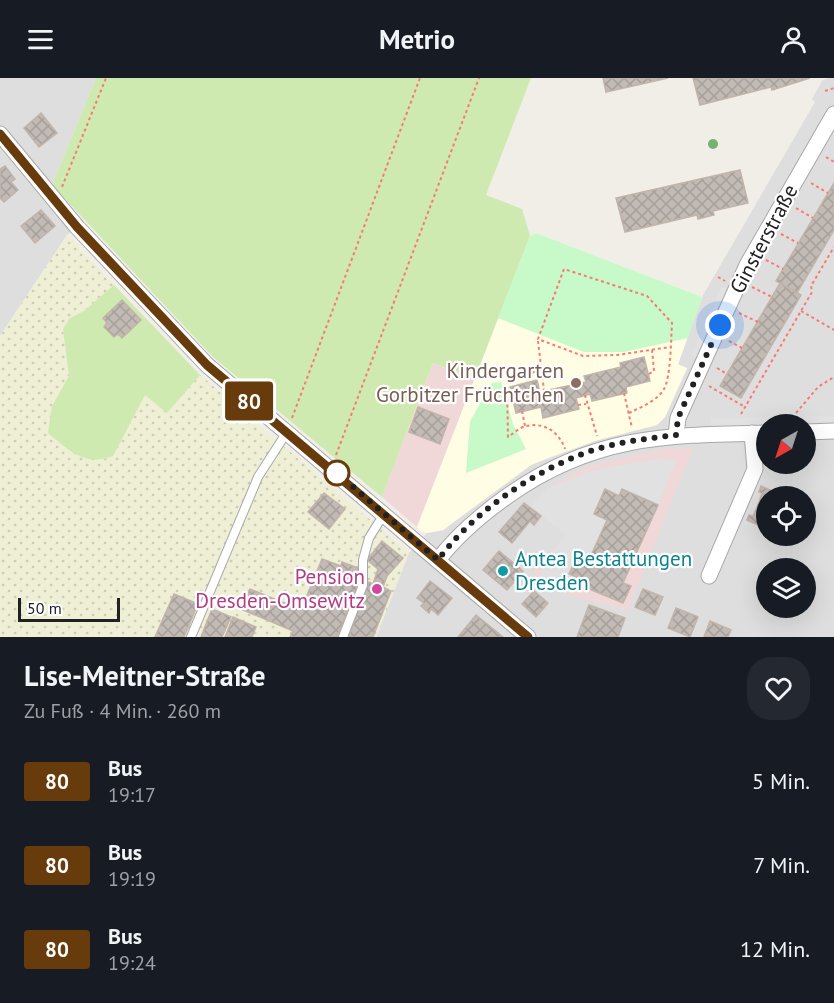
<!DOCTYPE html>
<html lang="de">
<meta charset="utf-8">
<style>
body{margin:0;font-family:"PT Sans",sans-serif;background:#242831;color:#f1f3f6;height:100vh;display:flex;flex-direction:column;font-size:22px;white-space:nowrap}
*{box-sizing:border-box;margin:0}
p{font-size:20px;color:#9ea1a6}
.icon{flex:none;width:33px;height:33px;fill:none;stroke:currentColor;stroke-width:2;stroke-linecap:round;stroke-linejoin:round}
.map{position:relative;height:559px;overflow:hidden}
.drawer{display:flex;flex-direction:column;background:#171b24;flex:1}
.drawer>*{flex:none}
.badge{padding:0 12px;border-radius:4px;font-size:21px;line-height:39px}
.needle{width:39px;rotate:219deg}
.fabs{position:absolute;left:756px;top:336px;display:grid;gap:12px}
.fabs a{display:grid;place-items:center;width:60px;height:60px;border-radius:50%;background:#171b24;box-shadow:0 6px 24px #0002;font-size:30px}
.scale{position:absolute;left:18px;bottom:15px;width:102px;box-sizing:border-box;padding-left:6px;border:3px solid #212121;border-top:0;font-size:16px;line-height:21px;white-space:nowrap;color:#212121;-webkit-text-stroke:4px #fff;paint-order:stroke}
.you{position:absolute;width:30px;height:30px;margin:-15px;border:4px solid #fff;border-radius:50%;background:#1a73e8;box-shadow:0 0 0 9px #1a73e833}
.map>.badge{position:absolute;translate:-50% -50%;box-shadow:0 0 0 3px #fff}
.round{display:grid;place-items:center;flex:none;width:63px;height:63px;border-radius:24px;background:#242831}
.headline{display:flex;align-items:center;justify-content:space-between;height:102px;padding:0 24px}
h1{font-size:28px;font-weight:600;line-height:45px}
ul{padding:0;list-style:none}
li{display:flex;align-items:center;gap:18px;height:84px;padding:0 24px}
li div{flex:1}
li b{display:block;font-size:22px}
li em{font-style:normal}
li .badge{min-width:66px;font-weight:700;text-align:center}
header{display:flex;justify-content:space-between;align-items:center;height:78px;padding:0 24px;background:#171b24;font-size:27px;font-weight:600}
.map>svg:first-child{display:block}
.residential{fill:#dfdede;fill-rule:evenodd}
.commercial{fill:#f1d8d8}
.education{fill:#fffde4}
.farmland{fill:url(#farmland-dots)}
.grass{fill:#cfeab0}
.park{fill:#c7f9c9}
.parking{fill:#e1e1e1}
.building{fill:url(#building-cross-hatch);stroke:#c3b4aa;stroke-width:1.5}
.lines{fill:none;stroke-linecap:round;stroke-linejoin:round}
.lane-casing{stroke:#a8a8a8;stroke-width:10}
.street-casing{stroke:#a8a8a8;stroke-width:17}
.path{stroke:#f87b73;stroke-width:2;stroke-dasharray:3 3;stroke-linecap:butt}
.lane{stroke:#fff;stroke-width:8}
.street{stroke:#fff;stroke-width:15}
.tree{fill:#74b272}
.line-casing{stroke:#fff;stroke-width:14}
.line{stroke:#683b0c;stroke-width:9}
.walk{stroke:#212121;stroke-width:6;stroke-dasharray:0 10.8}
.education-dot{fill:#8d6e63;stroke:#fff;stroke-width:2}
.stop-dot{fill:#fff;stroke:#683b0c;stroke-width:3}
.culture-dot{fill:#0f9aa8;stroke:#fff;stroke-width:2}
.hotel-dot{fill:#d1479c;stroke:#fff;stroke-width:2}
.labels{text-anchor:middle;stroke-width:4.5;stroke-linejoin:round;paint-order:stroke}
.street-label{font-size:21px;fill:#212121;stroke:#fff}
.education-label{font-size:21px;fill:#785e54;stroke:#fff;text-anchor:end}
.culture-label{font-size:21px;fill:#0d838f;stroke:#fff;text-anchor:start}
.hotel-label{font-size:21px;fill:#b23c85;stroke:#fff;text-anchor:end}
</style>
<header><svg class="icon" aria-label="menu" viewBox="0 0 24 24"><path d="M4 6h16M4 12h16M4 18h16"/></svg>Metrio<svg class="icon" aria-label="person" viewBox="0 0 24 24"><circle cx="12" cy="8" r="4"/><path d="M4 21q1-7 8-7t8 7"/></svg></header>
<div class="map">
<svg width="834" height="559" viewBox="0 0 834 559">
<defs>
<pattern id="farmland-dots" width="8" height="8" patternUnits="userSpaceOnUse" patternTransform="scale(1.5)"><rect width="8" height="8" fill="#eeefd4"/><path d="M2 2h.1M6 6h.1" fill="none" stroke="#cccdb6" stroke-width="1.8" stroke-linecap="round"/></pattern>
<pattern id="building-cross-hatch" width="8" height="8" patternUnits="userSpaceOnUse" patternTransform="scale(1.5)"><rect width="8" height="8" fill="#c2bab4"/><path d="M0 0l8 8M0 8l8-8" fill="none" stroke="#a6a09a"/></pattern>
</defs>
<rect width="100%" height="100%" fill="#f1eee8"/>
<g class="residential">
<polygon points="0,0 96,0 52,107 83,143 67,157 0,258"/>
<path d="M827 0H834V559H376L409 475 427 455 443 452 531 387 598 362 657 347 665 339 687 291 678 287 702 219 815 24 812 21 822 3ZM766 346H806V386H766ZM766 418H806V458H766ZM766 490H806V530H766Z"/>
</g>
<g class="commercial">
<polygon points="433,285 475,300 417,449 382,419"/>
<polygon points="665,370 693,370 628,532 564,516 533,494 566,457 531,428 549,410 586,389"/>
</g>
<polygon class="education" points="536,155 702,219 678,286 687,290 665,339 657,347 598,362 550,379 531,387 443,452 427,455 421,453 417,449 530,158"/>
<polygon class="farmland" points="67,157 114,207 84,233 70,240 63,251 69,298 52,328 99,383 112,378 145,316 167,334 200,297 409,475 376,559 0,559 0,258"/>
<g class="grass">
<polygon points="96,0 531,0 486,117 522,131 530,158 475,300 433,285 382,419 213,279 52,107"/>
<path d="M114 207 200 297 167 335 145 317 113 378C84 389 69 372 48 355L52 328 69 298 63 251 70 240 84 233Z"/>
</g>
<g class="park">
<polygon points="536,155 702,219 688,260 624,274 584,274 498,240 530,158"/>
<polygon points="501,304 513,346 526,371 466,395 470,343 492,305"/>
</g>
<g class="parking">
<polygon points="722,208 729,211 698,280 691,277"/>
<polygon points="834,338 834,348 766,346 766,349 711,349 711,340"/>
<polygon points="662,380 676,383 658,427 622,411 619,418 604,411 594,435 607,442 588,484 577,479 569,496 576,499 573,508 564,516 541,500 542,486 566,457 531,428 549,410 591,393"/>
</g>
<g class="building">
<polygon points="603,0 668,0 606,14"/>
<polygon points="693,0 810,0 772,12 771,9 700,27"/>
<polygon points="41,35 57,55 39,69 24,50"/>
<polygon points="5,88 15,101 11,104 18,112 4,124 0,120 0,91"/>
<polygon points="740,92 748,125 713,133 714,137 698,141 697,137 625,154 616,120"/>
<polygon points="834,105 834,152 797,215 776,203"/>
<polygon points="41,132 55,148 35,165 21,148"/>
<polygon points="780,205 801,217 741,320 720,308"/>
<polygon points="122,222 141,242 122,260 118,256 114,259 104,249 107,245 103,240"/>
<polygon points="644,279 650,303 626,309 627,315 592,323 590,316 576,320 579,331 543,340 541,329 516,335 510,309 537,302 540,315 544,313 586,304 584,298 621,289 620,285"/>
<polygon points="418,329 449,341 440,366 409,354"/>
<polygon points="761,408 772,413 770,418 759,414"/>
<polygon points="605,411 619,418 622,411 658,427 623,505 631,508 623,525 587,510 589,505 569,496 577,479 588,484 607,442 594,436"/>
<polygon points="324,415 345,431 329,451 308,434"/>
<polygon points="762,415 771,418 766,418 766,430 758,427"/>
<polygon points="524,425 541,438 534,447 530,443 512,465 499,454"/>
<polygon points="758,427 766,430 766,444 753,438"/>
<polygon points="749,437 761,441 758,447 747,442"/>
<polygon points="382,463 403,480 387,498 383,509 391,513 373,559 352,559 349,558 369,504 373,506 378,491 367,482"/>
<polygon points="499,473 523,493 507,512 483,492"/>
<polygon points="322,481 341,488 342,484 358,490 355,497 361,500 337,559 290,559 293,553 241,531 250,511 301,532"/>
<polygon points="430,503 452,520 438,537 431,531 429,535 421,528 424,525 417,520"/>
<polygon points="643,511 663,519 655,537 635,529"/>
<polygon points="534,513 548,525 536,539 522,526"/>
<polygon points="174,516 198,526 184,559 155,559"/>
<polygon points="589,527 625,540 618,559 577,559"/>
<polygon points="676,530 698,539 690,559 668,550"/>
<polygon points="212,531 231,539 222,559 201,559"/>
<polygon points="476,537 503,559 458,559"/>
<polygon points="233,539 256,549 252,559 225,559"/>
<polygon points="710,543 731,552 728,559 704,559"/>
</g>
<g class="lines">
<g class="lane-casing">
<g id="lane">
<polyline points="191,559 258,399 287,354"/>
<polyline points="343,559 363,507 363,482 369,460 384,436"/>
</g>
</g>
<g class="street-casing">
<g id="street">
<polyline points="0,56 77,149 207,287 528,559"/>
<polyline points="806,354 834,353"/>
<polyline points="676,357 678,340 747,187 834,36"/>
<path d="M438 482C458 456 482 436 509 417 594 357 667 357 766 355"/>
<polyline points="709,498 755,391 752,355"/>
</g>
</g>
<g class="path">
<polyline points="825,13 834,10"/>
<polyline points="826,79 834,84"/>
<polyline points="811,105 828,115"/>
<polyline points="62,109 106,0"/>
<polyline points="796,130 813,140"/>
<polyline points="781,156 798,165"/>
<polyline points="766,182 783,191"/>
<polyline points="718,199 725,203"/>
<polyline points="752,209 772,219"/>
<polyline points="801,233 834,252"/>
<polyline points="739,235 758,244"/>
<polyline points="538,263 544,313"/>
<polyline points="729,263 742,270"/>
<polyline points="717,290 727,296"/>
<path d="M541 292 507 302 508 359C513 356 520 349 526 348 545 344 559 354 565 371"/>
<polyline points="649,296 654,293 652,271"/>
<polyline points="709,308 745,329"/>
<polyline points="624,315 632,350"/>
<polyline points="585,317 597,358"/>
<polyline points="578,327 586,326"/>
<polyline points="522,333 525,348"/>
<path d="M629 335C641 329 657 323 664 311 671 299 671 260 672 245L647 218 564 191 538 261 583 278 617 277 670 269"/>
<polyline points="796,335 818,309 834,299"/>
<polyline points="741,336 812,214 811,208 834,169"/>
<polyline points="292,340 420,0"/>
<polyline points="336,377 479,0"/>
</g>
<use href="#lane" class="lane"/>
<use href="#street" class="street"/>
</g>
<circle class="tree" cx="713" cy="66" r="5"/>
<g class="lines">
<g class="line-casing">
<polyline id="line" points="0,56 77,149 207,287 528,559"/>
</g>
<use href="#line" class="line"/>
<path class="walk" d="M337 395 438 482C471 437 525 399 577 378 609 365 643 361 676 357L678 340 720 247"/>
</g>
<circle class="education-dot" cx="576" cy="305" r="6"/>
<circle class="stop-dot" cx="337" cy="395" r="12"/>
<circle class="culture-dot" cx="503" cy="493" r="6"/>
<circle class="hotel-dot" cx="377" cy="511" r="6"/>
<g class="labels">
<g class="street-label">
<text transform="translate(764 161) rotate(-62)" y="7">Ginsterstraße</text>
</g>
<g class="education-label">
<text x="564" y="300">Kindergarten<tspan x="564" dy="24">Gorbitzer Früchtchen</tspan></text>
</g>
<g class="culture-label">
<text x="515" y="488">Antea Bestattungen<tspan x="515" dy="24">Dresden</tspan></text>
</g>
<g class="hotel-label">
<text x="365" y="506">Pension<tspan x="365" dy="24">Dresden-Omsewitz</tspan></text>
</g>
</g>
</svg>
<div class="fabs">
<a><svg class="needle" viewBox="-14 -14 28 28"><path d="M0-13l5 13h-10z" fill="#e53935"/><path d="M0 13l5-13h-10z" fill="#9ea1a6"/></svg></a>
<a><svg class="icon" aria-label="locate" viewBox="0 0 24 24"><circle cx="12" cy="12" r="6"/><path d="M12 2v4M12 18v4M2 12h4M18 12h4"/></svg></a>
<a><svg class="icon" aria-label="layers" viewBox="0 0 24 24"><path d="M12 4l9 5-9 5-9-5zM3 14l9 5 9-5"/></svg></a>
</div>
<div class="scale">50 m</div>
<div class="you" style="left:720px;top:247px"></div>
<b class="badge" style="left:249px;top:323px;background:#683b0c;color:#fff">80</b>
</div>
<section class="drawer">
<div class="headline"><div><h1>Lise-Meitner-Straße</h1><p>Zu Fuß · 4 Min. · 260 m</p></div><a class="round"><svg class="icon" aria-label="heart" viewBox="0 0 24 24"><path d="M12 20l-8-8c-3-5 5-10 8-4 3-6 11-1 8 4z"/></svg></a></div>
<ul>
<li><span class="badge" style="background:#683b0c;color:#fff">80</span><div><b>Bus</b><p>19:17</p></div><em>5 Min.</em></li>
<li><span class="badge" style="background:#683b0c;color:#fff">80</span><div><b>Bus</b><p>19:19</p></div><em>7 Min.</em></li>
<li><span class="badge" style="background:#683b0c;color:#fff">80</span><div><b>Bus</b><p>19:24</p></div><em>12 Min.</em></li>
</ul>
</section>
